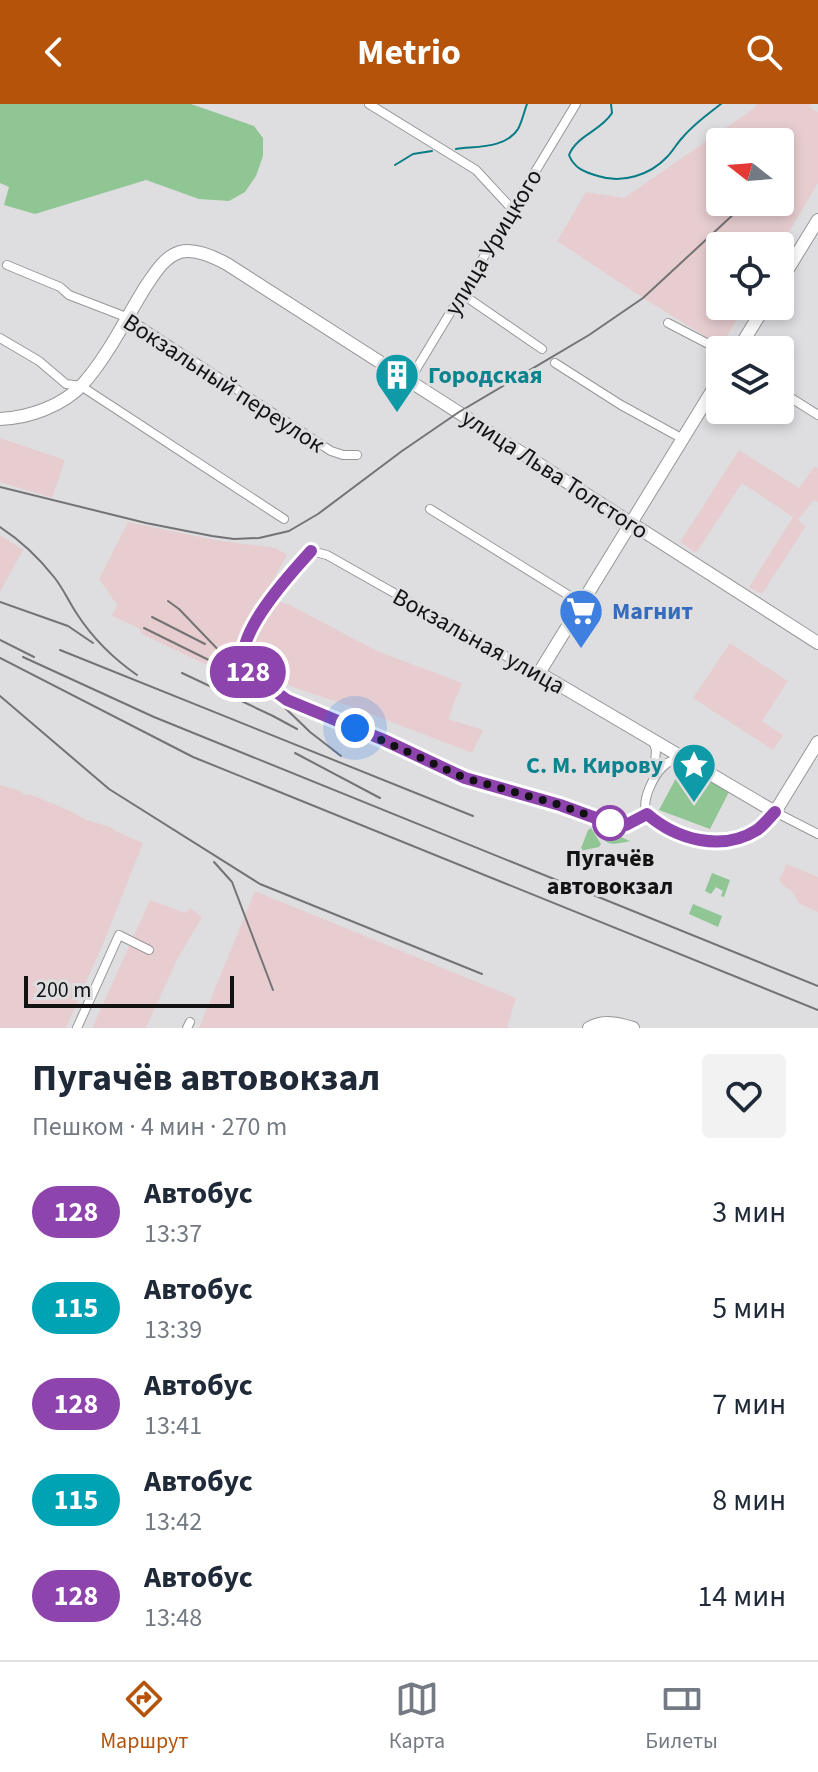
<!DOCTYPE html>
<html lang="ru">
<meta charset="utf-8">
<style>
body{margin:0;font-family:"Source Sans 3",sans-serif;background:#f2f2f3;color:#1f2937;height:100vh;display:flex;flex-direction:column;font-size:30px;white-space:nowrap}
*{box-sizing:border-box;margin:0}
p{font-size:26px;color:#747a83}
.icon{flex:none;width:44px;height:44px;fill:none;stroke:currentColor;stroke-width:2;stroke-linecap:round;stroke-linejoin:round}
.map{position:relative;height:924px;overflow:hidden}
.sheet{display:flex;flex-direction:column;background:#fff;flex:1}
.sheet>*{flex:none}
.badge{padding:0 16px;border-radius:26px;font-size:28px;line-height:52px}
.needle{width:52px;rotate:287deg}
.tools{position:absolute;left:706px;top:24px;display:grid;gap:16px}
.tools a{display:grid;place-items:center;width:88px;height:88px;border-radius:8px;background:#fff;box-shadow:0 4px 12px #0003;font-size:40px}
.scale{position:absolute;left:24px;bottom:20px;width:210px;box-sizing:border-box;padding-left:8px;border:4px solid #121213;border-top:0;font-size:22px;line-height:28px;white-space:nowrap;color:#121213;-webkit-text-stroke:6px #dedee0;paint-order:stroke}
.you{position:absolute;width:40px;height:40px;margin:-20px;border:6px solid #fff;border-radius:50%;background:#1a73e8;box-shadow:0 0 0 12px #1a73e833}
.map>.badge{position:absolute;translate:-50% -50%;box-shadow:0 0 0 4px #fff}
.round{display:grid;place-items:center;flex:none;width:84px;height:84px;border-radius:8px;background:#f2f2f3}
.head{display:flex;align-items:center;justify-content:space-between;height:136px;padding:0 32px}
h1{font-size:38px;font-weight:700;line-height:60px}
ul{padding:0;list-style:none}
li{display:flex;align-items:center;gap:24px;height:96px;padding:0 32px}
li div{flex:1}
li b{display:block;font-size:30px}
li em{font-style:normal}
li .badge{min-width:88px;font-weight:700;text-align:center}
header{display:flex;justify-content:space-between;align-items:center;height:104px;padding:0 32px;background:#b45309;color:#fff;font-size:36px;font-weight:700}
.tabs{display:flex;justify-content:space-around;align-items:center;height:112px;border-top:2px solid #e0e1e3;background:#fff;font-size:22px;color:#747a83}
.tabs a{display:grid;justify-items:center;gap:4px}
.tabs .active{color:#b45309}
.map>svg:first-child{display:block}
.industrial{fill:#e7cdd0;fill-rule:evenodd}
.green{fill:#90c693}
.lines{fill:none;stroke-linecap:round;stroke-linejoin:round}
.stream{stroke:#057c86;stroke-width:2}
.street-casing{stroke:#979798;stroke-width:10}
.secondary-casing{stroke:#979798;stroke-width:14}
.street{stroke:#fff;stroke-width:8}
.secondary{stroke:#fff;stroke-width:12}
.rail{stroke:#737375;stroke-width:2}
.line-casing{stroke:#fff;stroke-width:18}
.line{stroke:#8e44ad;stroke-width:12}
.walk{stroke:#121213;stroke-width:8;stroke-dasharray:0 14.4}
.stop-dot{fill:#fff;stroke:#8e44ad;stroke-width:4}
.labels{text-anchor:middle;stroke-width:6;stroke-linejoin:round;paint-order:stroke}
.street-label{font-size:24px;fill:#121213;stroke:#dedee0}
.culture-label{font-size:24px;font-weight:bold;fill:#0d838f;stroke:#dedee0;text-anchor:start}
.shop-label{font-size:24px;font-weight:bold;fill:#366cbe;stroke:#dedee0;text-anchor:start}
.stop-label{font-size:24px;font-weight:bold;fill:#121213;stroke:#dedee0}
</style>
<header><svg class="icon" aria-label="back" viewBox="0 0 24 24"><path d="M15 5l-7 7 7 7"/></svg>Metrio<svg class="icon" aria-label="search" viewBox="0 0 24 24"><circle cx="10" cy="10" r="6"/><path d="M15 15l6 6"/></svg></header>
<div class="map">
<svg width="818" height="924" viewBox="0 0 818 924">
<rect width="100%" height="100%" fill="#dedee0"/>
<g class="industrial">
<path d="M757 0H811L810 4 818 8V79L780 143 720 142V202H745L721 242 643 194 557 137 586 88 624 94 753 5ZM720 38H780V98H720Z"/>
<polygon points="0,334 65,356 52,394 0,378"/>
<polygon points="739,346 799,384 815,362 818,364 818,398 814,396 798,416 806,422 762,490 749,483 793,413 742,379 696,449 680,438"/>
<polygon points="128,418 215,436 276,444 287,451 222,568 142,530 139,524 112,512 117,501 99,475"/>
<polygon points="0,431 23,446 0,488"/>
<polygon points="275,497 290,501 377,547 462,579 448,615 483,626 472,649 358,605 296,584 262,569 251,547"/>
<polygon points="730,539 788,577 762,617 783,631 773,646 693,594"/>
<polygon points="0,681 18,686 26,691 32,691 68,706 87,716 113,724 113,726 143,739 105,835 66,924 0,924"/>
<polygon points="787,760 818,773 818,808 800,800 791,786 785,783 779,776"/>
<polygon points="255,787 516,894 507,924 199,924"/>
<polygon points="150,796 185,809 190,804 202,813 177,856 146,924 92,924"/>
</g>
<g class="green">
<polygon points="0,0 191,0 254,22 263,34 263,52 256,72 245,88 229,97 199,95 146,76 35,110 4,101 9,83 0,79"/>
<polygon points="683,661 689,662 730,686 710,725 659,706"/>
<path d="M594 723H598L630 737C608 742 607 742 594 723Z"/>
<polygon points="591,724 601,740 599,743 580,747 588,726"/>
<polygon points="600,747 609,750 617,763 582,750"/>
<polygon points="712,769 730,776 724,793 721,792 723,787 716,783 711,790 705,787"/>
<polygon points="693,800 722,812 718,823 689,810"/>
</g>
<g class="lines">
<g class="stream">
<path d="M611 0 612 9C601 27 577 31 569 51 574 64 584 68 598 72 622 80 650 71 667 53 673 47 677 39 683 33 694 20 708 10 721 0"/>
<path d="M456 45C476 42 505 45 518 25 522 18 524 8 527 0"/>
<polyline points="395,61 413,50 432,47"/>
</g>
<g class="street-casing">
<g id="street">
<polyline points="369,0 476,66 513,106"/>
<polyline points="7,161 60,183 69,191 126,213 331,347 343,351 357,351"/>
<polyline points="462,190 542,245"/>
<polyline points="668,219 720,246"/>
<polyline points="0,234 39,257 66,280 81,282 284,415"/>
<polyline points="555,259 621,301 683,335"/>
<polyline points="409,277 576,0"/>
<polyline points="780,287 818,311"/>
<polyline points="430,405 581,499"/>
<polyline points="243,560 246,566 260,577 287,596 384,636 465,674 560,701 615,721 626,721 647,710"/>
<path d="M233 575C245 565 240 554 245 540 258 504 286 475 311 447L327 451 525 563 539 569"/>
<polyline points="653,637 656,646 654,671"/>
<path d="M682 654C676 655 670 656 665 661 655 669 639 698 648 711 654 720 669 726 680 729 687 732 695 736 703 737 732 743 756 728 775 708L818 730"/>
<polyline points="77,924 119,831 149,846"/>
<polyline points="187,924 190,918"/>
</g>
</g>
<g class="secondary-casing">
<g id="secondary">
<polyline points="780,178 818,116"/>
<polyline points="738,246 765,202"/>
<polyline points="720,274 539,569 775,708 818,638"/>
<path d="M0 315C28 314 63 302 83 280 108 252 126 214 146 182 155 169 164 153 180 148 195 144 214 153 227 160L818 539"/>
<path d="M589 924C603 916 618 919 633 924"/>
</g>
</g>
<use href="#street" class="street"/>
<use href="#secondary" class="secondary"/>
<g class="rail">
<polyline points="0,383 146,419 212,432 234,435 259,434 289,427 318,410 402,347 459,308 589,231 643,194 736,108"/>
<path d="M0 423C20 436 39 454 54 473 63 484 69 498 77 510 92 533 114 555 137 571"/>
<polyline points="168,497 179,505 228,556 280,599 310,628 341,652"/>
<polyline points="0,498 68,522 93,539"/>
<polyline points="152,513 205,540"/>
<polyline points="144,524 229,566"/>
<polyline points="0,536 34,553"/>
<polyline points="60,546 473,712"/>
<polyline points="23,553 154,613 818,882"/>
<polyline points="0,554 193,653 818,906"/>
<polyline points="182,569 273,612 297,625"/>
<polyline points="0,592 109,685 260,780 482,870"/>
<polyline points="295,649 380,694"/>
<polyline points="214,758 232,778 273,886"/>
</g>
</g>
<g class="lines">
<g class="line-casing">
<path id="line" d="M311 447C291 469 229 535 246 566L287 596 384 636 465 674 560 701 615 721H626L647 710C677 736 722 748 757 726 764 721 769 714 775 708"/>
</g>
<use href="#line" class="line"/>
<polyline class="walk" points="355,624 465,674 560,701 615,721 610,719"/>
</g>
<defs>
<g id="building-pin" transform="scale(2.3)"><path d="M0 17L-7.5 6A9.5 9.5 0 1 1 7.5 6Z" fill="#0f9aa8" stroke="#dedee0"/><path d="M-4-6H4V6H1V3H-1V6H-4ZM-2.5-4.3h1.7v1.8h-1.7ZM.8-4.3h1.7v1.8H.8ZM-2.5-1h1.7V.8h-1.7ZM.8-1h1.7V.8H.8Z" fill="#fff"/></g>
<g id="supermarket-pin" transform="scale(2.3)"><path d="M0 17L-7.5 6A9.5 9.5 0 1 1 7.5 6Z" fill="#3f7fe0" stroke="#dedee0"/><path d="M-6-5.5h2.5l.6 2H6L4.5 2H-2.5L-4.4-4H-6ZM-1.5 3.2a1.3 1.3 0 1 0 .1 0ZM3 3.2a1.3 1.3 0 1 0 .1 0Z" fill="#fff"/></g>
<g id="sight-pin" transform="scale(2.3)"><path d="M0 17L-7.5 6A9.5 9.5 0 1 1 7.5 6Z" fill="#0f9aa8" stroke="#dedee0"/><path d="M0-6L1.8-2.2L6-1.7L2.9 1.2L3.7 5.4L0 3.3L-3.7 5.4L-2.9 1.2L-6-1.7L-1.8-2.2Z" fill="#fff"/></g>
</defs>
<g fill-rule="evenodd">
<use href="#building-pin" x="397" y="271"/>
<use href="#supermarket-pin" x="581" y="507"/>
<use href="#sight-pin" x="694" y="661"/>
</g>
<circle class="stop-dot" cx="610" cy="719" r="16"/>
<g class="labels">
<g class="street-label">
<text transform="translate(493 138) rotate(-59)" y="8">улица Урицкого</text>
<text transform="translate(224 279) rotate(33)" y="8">Вокзальный переулок</text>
<text transform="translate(555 370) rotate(33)" y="8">улица Льва Толстого</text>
<text transform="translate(479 537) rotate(29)" y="8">Вокзальная улица</text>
</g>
<g class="culture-label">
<text x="428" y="279">Городская</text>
<text x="663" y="669" text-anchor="end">С. М. Кирову</text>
</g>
<g class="shop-label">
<text x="612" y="515">Магнит</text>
</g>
<g class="stop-label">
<text x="610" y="762">Пугачёв<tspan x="610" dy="28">автовокзал</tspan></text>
</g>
</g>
</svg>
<div class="tools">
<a><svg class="needle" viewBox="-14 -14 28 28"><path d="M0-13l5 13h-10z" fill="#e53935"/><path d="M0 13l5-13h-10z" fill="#747a83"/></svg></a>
<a><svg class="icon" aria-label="locate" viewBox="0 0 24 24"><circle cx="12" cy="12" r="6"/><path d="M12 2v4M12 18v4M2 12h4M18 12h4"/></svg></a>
<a><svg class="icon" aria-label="layers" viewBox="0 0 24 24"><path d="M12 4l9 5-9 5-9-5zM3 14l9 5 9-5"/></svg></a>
</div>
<div class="scale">200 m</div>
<div class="you" style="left:355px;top:624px"></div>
<b class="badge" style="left:248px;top:568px;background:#8e44ad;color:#fff">128</b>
</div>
<section class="sheet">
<div class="head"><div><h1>Пугачёв автовокзал</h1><p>Пешком · 4 мин · 270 m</p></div><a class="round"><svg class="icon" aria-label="heart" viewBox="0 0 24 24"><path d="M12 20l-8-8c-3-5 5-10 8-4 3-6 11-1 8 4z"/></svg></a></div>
<ul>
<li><span class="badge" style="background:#8e44ad;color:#fff">128</span><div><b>Автобус</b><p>13:37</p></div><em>3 мин</em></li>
<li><span class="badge" style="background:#00a3b4;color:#fff">115</span><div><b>Автобус</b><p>13:39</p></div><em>5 мин</em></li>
<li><span class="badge" style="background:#8e44ad;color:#fff">128</span><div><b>Автобус</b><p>13:41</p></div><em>7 мин</em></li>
<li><span class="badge" style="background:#00a3b4;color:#fff">115</span><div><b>Автобус</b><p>13:42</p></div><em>8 мин</em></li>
<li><span class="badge" style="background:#8e44ad;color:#fff">128</span><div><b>Автобус</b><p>13:48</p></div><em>14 мин</em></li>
</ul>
</section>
<nav class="tabs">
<a class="active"><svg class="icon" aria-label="directions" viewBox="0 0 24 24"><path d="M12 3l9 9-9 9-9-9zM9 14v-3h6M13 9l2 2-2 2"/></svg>Маршрут</a>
<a><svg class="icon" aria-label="map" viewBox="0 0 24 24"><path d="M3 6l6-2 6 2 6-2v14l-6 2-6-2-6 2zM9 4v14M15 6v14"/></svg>Карта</a>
<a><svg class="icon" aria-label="tickets" viewBox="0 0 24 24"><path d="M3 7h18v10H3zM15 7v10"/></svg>Билеты</a>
</nav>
